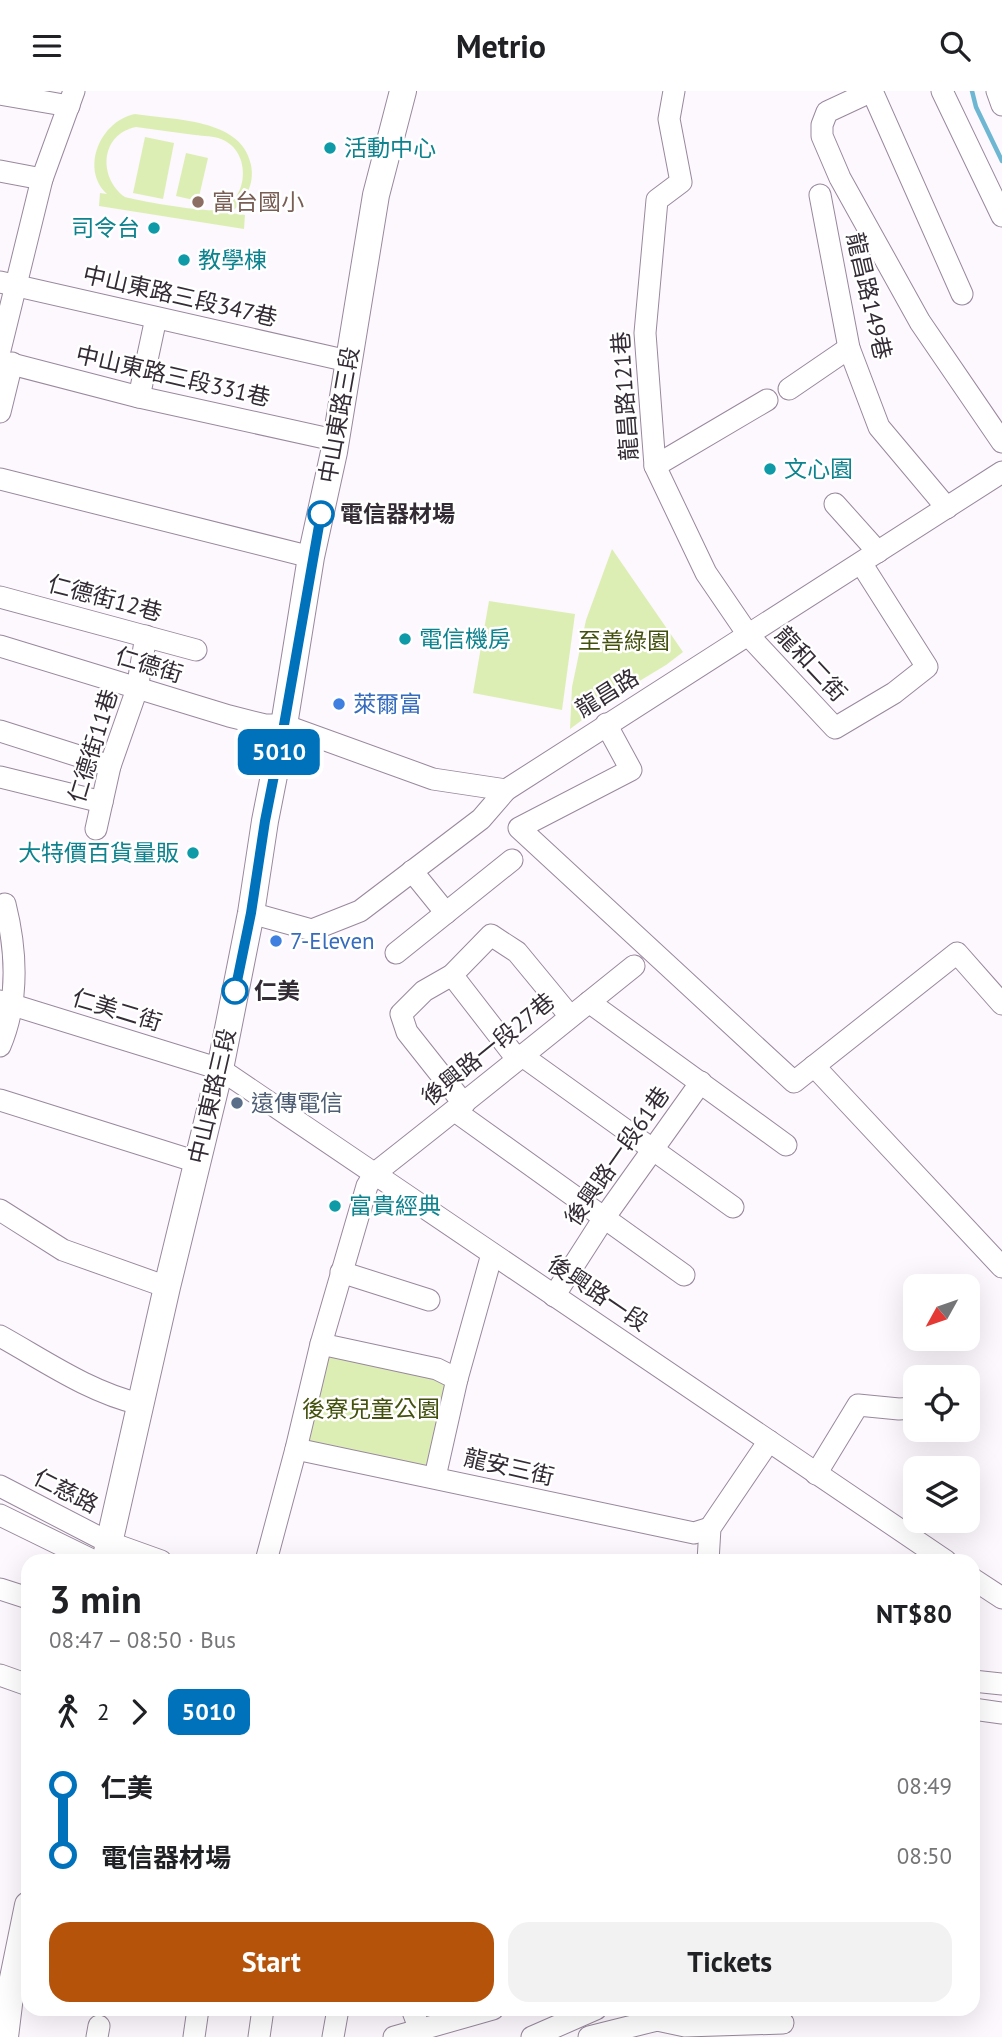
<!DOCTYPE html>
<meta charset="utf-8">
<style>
body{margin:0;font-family:"PT Sans","Noto Sans TC",sans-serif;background:#f2f2f2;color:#202124;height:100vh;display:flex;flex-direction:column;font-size:26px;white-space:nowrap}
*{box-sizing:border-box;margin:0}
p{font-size:23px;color:#757577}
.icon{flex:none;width:38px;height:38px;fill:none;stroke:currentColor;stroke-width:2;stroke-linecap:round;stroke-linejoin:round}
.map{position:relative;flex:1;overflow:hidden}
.panel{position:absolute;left:21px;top:1463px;width:959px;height:462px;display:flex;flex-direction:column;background:#fff;border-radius:21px;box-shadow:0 7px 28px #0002}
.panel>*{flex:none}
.badge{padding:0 14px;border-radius:10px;font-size:24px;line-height:46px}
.needle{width:46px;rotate:230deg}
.buttons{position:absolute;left:903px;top:1183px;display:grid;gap:14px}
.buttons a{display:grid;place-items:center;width:77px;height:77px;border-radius:14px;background:#fff;box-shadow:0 7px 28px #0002;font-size:35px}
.map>.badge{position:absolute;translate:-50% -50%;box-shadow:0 0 0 4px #fff}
.legs{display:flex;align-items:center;gap:10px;height:77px;padding:0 28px;font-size:23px}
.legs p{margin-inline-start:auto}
.head{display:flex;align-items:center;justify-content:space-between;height:119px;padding:0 28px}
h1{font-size:38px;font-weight:600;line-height:52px}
.button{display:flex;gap:14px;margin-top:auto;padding:14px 28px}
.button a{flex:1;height:80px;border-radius:21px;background:#b45309;color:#fff;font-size:28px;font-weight:600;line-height:80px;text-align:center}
.button a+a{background:#f2f2f2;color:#202124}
ul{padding:0 28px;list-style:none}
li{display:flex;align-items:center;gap:24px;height:70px;font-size:26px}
li i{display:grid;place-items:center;width:10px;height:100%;margin:0 9px;background:currentColor}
li i::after{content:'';width:18px;height:18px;margin:-9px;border:5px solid;border-radius:50%;background:#fff}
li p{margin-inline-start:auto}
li:first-child i{background:linear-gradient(#0000 50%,currentColor 0)}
li:last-child i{background:linear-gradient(currentColor 50%,#0000 0)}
header{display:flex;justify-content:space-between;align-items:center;height:91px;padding:0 28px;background:#fff;font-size:32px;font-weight:600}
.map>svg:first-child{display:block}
.green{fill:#ddeeb4;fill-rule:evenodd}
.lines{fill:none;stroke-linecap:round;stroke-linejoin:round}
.stream{stroke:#6eb7d2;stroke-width:4.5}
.minor-casing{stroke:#99889e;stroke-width:23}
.major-casing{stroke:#99889e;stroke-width:28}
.minor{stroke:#fff;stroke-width:21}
.major{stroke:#fff;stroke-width:26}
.line-1-casing{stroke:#fff;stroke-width:16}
.line-1{stroke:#0072bc;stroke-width:10}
.culture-dot{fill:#0f9aa8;stroke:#fff;stroke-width:2.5}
.education-dot{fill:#8d6e63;stroke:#fff;stroke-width:2.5}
.stop-1-dot{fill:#fff;stroke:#0072bc;stroke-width:3.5}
.shop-dot{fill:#3f7fe0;stroke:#fff;stroke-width:2.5}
.service-dot{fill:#5c6f8a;stroke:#fff;stroke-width:2.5}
.labels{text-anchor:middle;stroke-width:5;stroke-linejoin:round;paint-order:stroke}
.culture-label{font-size:23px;fill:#0d838f;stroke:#fff;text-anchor:start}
.education-label{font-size:23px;fill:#785e54;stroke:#fff;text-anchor:start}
.street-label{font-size:23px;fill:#332c35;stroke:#fff}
.stop-label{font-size:23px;font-weight:bold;fill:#332c35;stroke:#fff;text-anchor:start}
.park-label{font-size:23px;fill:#43510d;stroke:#fff}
.shop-label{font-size:23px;fill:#366cbe;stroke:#fff;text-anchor:start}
.service-label{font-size:23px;fill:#4e5e75;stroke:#fff;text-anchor:start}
</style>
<header><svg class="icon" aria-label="menu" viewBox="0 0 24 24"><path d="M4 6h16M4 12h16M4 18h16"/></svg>Metrio<svg class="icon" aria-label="search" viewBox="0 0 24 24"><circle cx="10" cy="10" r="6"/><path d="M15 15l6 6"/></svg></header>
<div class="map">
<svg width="1002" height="1946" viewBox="0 0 1002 1946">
<rect width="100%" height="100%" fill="#fcf8fd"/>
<g class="green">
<path d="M135 23C173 29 242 27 251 74 255 94 245 109 231 122L245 124 244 138 99 115 100 102 107 103C80 78 100 30 135 23ZM136 36C155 39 175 41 195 44 203 45 214 45 221 48 253 60 249 113 216 119 204 121 138 110 125 106 98 87 100 43 136 36Z"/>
<polygon points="145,46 174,52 163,108 133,102"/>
<polygon points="186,62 208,67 198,110 176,105"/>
<polygon points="612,458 683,561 666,574 613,606 570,638 572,596 586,529"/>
<polygon points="489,510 575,523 562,619 473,602"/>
<polygon points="332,1255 437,1283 449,1294 429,1379 304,1359"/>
</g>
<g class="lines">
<polyline class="stream" points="972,0 976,16 1002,70"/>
<g class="minor-casing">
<g id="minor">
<polyline points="674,0 669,28 681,91 657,109 645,242 655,375 706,482 749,545 835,637 894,602 927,576 861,472"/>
<polyline points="872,0 827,21 822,34 822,45 840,87 920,231 1002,351"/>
<polyline points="872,0 962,203"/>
<polyline points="942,0 1002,125"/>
<polyline points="997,0 1002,14"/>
<polyline points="0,3 69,15"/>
<polyline points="0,80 42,88"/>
<polyline points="820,104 849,257 879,336 947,417"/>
<polyline points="0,191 348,270"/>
<polyline points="0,259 42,88 74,0"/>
<polyline points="0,270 139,306 334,349"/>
<polyline points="789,298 849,257"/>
<polyline points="139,306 156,227"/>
<polyline points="0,321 12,272"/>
<polyline points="655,375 767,309"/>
<polyline points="0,388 311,466"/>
<polyline points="835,413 878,461"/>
<polyline points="0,506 196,559"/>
<polyline points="0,555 229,625 265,634 284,634 433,688 506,699 1002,381"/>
<polyline points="606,633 631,679 519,737 794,991 957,862 1002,913"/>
<polyline points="0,640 110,675"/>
<polyline points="0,686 102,711"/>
<polyline points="96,738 110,675 137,598 146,545"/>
<polyline points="412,780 446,822"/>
<polyline points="251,822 312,839 360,820 481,728 506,699"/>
<polyline points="396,862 512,769"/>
<polyline points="452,884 517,968"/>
<polyline points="0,910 220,978 946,1470"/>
<polyline points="589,911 786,1054"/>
<path d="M0 955C19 910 17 861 5 813"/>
<polyline points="521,964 733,1116"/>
<polyline points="814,975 1002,1176"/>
<polyline points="0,1009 197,1071"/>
<polyline points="464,1013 407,941 401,923 424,900 452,884 491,844 517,861 569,924"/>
<polyline points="455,1020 684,1184"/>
<polyline points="0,1119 63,1159 167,1196"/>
<polyline points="341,1181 429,1209"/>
<polyline points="554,1205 604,1127 701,991"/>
<path d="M0 1245C45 1270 89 1301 140 1313"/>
<polyline points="321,1253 437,1278 457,1288"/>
<polyline points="296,1358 694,1442 710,1437"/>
<polyline points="816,1383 858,1314 899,1318 915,1317"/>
<polyline points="435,1386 457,1288 492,1163"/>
<polyline points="0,1395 108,1451 161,1470"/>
<polyline points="0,1424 94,1470"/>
<path d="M266 1470 296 1358 321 1253 367 1095 375 1082C462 1014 548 944 634 875"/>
<polyline points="708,1470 710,1437 769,1350"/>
<polyline points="973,1488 1002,1507"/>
<polyline points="0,1498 28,1507"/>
<polyline points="0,1584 28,1594"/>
<polyline points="973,1590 1002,1593"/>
<polyline points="973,1618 1002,1622"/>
<polyline points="412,1918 420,1939"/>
<polyline points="97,1946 99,1935"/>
<polyline points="194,1946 198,1918"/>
<polyline points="259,1946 263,1918"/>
<polyline points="333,1946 338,1918"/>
<polyline points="394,1946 493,1918"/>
<polyline points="532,1946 596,1918"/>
<polyline points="589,1946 657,1929 685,1935 783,1932"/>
</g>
</g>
<g class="major-casing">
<g id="major">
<polyline points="105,1470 167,1196 220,978 251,822 265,730 284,634 311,466 334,361 376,104 403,0"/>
<polyline points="5,1946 11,1897 28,1814"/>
</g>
</g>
<use href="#minor" class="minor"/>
<use href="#major" class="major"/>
</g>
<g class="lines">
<g class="line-1-casing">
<polyline id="line-1" points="235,900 251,822 265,730 284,634 321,423"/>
</g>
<use href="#line-1" class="line-1"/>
</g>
<g class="culture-dot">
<circle cx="330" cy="57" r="7"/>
<circle cx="154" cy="137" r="7"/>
<circle cx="184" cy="169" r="7"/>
<circle cx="770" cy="378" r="7"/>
<circle cx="405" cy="548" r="7"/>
<circle cx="193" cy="762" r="7"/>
<circle cx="335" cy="1115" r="7"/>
</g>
<circle class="education-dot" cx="198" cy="111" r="7"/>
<g class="stop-1-dot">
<circle cx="321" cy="423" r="12"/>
<circle cx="235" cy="900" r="12"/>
</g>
<g class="shop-dot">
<circle cx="339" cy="613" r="7"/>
<circle cx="276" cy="850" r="7"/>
</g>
<circle class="service-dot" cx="237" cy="1012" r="7"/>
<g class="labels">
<g class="culture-label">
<text x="344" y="65">活動中心</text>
<text x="140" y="145" text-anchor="end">司令台</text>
<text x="198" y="177">教學棟</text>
<text x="784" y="386">文心園</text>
<text x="419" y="556">電信機房</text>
<text x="179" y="770" text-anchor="end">大特價百貨量販</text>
<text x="349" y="1123">富貴經典</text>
</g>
<g class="education-label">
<text x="212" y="119">富台國小</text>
</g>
<g class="street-label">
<text transform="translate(180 205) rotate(13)" y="8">中山東路三段347巷</text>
<text transform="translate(869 205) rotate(77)" y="8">龍昌路149巷</text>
<text transform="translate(173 285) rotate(13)" y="8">中山東路三段331巷</text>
<text transform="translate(625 305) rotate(-94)" y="8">龍昌路121巷</text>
<text transform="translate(339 324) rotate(-80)" y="8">中山東路三段</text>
<text transform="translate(105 507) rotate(15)" y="8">仁德街12巷</text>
<text transform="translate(811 573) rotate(47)" y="8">龍和二街</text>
<text transform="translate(149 574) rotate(17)" y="8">仁德街</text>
<text transform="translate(607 602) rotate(-32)" y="8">龍昌路</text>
<text transform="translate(93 655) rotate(-73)" y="8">仁德街11巷</text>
<text transform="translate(117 919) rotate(17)" y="8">仁美二街</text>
<text transform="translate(488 958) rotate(-39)" y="8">後興路一段27巷</text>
<text transform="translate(212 1005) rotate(-77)" y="8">中山東路三段</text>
<text transform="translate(617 1065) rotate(-55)" y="8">後興路一段61巷</text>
<text transform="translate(598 1202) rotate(34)" y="8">後興路一段</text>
<text transform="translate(509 1376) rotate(13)" y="8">龍安三街</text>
<text transform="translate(66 1400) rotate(27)" y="8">仁慈路</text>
</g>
<g class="stop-label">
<text x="340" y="431">電信器材場</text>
<text x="254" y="908">仁美</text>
</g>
<g class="park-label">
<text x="624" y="558">至善綠園</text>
<text x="371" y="1326">後寮兒童公園</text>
</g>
<g class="shop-label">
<text x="353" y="621">萊爾富</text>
<text x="290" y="858">7-Eleven</text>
</g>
<g class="service-label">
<text x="251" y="1020">遠傳電信</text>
</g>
</g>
</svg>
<div class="buttons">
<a><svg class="needle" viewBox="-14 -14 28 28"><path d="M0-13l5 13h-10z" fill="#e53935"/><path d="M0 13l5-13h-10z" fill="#757577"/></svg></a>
<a><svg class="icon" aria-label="locate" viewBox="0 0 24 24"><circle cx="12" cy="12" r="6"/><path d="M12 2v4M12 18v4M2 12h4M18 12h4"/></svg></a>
<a><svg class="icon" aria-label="layers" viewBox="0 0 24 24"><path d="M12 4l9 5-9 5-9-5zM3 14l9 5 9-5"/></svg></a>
</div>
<b class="badge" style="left:279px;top:661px;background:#0072bc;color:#fff">5010</b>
<section class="panel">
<div class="head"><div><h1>3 min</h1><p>08:47 – 08:50 · Bus</p></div><b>NT$80</b></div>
<div class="legs"><svg class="icon" aria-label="walk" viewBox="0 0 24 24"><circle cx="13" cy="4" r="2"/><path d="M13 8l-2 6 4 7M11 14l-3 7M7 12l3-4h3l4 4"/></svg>2<svg class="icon" aria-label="forward" viewBox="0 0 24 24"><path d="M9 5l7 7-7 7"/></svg><b class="badge" style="background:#0072bc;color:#fff">5010</b></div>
<ul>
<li><i style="color:#0072bc"></i><b>仁美</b><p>08:49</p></li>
<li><i style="color:#0072bc"></i><b>電信器材場</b><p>08:50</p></li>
</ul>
<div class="button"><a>Start</a><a>Tickets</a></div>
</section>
</div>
